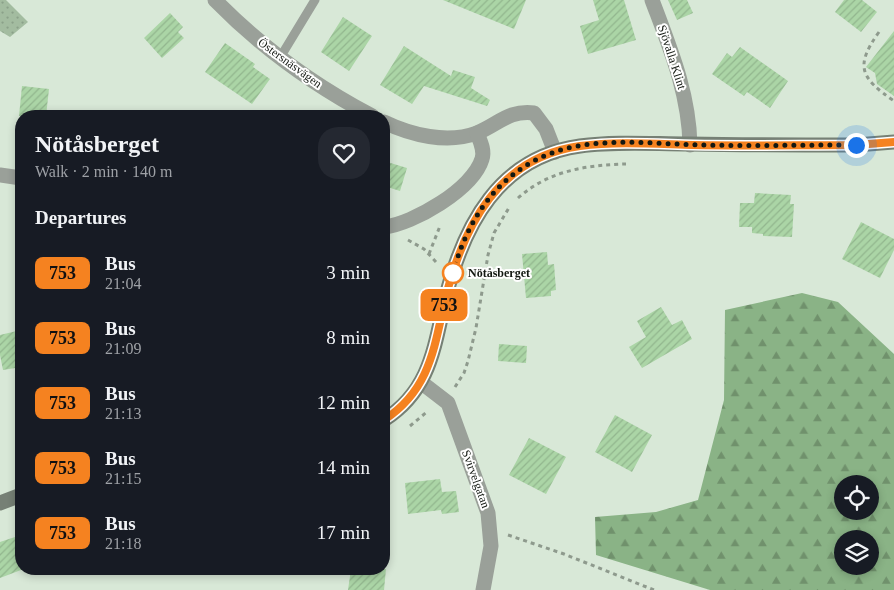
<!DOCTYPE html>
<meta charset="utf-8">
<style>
body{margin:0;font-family:"Times New Roman",serif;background:#242831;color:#f1f3f6;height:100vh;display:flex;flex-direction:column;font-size:19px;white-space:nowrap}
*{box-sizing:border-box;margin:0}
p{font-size:16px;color:#9ea1a6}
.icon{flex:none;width:28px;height:28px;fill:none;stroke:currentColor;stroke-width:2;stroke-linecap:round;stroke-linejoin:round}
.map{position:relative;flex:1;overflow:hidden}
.side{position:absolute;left:15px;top:110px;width:375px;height:465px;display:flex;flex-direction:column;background:#171b24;border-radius:20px;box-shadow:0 2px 8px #0003}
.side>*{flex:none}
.badge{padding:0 10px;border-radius:8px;font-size:18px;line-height:32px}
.tools{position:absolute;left:834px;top:475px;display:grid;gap:10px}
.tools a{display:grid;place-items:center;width:45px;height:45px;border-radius:50%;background:#171b24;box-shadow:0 2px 8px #0003;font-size:25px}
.you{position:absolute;width:25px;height:25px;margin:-12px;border:4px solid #fff;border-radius:50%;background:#1a73e8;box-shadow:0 0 0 8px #1a73e833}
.map>.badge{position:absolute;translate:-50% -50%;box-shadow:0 0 0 2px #fff}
h2{padding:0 20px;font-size:19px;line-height:45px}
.round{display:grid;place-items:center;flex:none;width:52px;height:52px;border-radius:20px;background:#242831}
.headline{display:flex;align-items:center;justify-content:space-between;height:85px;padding:0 20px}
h1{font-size:24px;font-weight:700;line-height:38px}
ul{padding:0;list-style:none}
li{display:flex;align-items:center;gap:15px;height:65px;padding:0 20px}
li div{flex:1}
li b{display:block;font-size:19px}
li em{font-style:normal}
li .badge{min-width:55px;font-weight:700;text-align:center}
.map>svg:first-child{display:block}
.forest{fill:url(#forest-firs);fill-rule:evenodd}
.park{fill:url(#park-dots)}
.building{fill:url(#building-hatch)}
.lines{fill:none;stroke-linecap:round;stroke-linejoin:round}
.path{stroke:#8e9a8d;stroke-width:3;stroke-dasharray:4 4;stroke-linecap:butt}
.lane{stroke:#9aa099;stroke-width:9}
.street{stroke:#9aa099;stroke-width:15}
.secondary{stroke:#768075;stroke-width:15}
.line-casing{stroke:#fff;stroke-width:11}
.line{stroke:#f58220;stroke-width:8}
.walk{stroke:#131812;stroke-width:5;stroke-dasharray:0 9}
.stop-dot{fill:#fff;stroke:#f58220;stroke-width:2.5}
.labels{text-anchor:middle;stroke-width:4;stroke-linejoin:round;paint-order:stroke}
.street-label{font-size:12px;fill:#131812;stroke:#fff}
.stop-label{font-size:12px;font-weight:bold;fill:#131812;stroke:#fff;text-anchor:start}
</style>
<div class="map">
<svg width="894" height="590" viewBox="0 0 894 590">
<defs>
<pattern id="forest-firs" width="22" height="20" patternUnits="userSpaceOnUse" patternTransform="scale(1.25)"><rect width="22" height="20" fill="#8ab386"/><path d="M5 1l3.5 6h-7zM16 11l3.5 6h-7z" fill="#70916c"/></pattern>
<pattern id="park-dots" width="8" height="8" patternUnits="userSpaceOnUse" patternTransform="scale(1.25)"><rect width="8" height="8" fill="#a3bca0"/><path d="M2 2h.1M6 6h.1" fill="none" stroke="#8ba189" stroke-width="1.8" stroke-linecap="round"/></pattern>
<pattern id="building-hatch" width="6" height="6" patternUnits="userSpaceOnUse" patternTransform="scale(1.25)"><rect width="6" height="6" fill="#abd5a6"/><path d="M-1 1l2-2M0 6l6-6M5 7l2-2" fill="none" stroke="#92b68e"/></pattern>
</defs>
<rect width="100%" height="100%" fill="#d8e8d7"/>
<path class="forest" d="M802 293 838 302 894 354V590H710L596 555 595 517 656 512 698 500 724 400 725 310ZM842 484H870V511H842ZM842 539H870V566H842Z"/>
<polygon class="park" points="0,0 6,0 28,22 10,37 0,31"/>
<g class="building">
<polygon points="443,0 526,0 514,29"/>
<polygon points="593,0 624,0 636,40 588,54 580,26 599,20"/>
<polygon points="668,0 687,0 693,13 677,20"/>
<polygon points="844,0 862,0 877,12 861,32 835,12"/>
<polygon points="170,13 183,27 178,32 184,38 162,58 144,38"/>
<polygon points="343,17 372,36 349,71 321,52"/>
<polygon points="894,31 894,96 877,84 875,73 866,67"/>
<polygon points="225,43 255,64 253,67 270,79 252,104 205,72"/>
<polygon points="404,46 451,76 453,70 475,77 471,88 490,100 487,106 424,86 412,104 380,85"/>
<polygon points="740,47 788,81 770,108 747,92 744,96 712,74 727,53 732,57"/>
<polygon points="22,86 49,89 46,116 19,116"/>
<polygon points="384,161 407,168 400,191 384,186"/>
<polygon points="755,193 791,195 790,204 794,204 792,237 763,236 763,234 752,233 752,227 739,227 740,203 754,203"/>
<polygon points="861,222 894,239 894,250 880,278 842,259"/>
<polygon points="547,252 548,265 554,264 556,290 551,291 551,296 526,298 522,254"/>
<polygon points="661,307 672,325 682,320 692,339 642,368 629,347 646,337 637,321"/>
<polygon points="21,330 21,367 3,370 0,355 0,335"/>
<polygon points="499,344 527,346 526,363 498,361"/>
<polygon points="615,415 652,435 632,472 595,452"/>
<polygon points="529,438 566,457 546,494 509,475"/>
<polygon points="440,479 442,492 456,491 459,512 442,514 441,510 408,514 405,483"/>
<polygon points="21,535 21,570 0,578 0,542"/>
<polygon points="351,569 386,569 384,590 348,590"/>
</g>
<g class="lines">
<g class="path">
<path d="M879 32C854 67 861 78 894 101"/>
<path d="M518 198C548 171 586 165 626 164"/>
<polyline points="408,240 424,249 436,262"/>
<polyline points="429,254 440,226"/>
<polyline points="455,387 464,373 468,361 476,328 488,255 494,233 510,206"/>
<polyline points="410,426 428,411"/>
<polyline points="508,535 564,554 654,590"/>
</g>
<polyline class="lane" points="281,56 315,0"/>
<g class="street">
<path d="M215 0C260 46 315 86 372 116"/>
<path d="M652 0C670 48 689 93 690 145"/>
<path d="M384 122C411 135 447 144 477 133 499 124 508 110 534 113L546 129 555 152"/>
<polyline points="0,175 21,178"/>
<path d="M384 227C413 224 473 189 482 159 485 150 480 141 477 133"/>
<polyline points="422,383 448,403 488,513 491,546 483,590"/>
</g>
<g class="secondary">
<path d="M384 420C431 390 434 347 446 296 464 225 499 157 580 146 616 141 653 144 689 144 745 145 800 145 856 145L894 142"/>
<polyline points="0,503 21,495"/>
</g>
</g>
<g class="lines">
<g class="line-casing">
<path id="line" d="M384 420C431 389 434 347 446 296 464 225 499 157 580 146 617 141 656 144 693 145 747 146 801 145 856 145L894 142"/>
</g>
<use href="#line" class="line"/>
<path class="walk" d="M453 273C470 209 510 158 578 146 618 139 660 144 700 145 752 146 804 145 856 145"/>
</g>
<circle class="stop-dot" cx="453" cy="273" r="10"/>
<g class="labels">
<g class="street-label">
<text transform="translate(672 57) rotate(72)" y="4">Sjövalla Klint</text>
<text transform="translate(290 63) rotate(36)" y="4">Östersnäsvägen</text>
<text transform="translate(476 479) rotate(70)" y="4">Svirvelgatan</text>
</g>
<g class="stop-label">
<text x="468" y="277">Nötåsberget</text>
</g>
</g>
</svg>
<div class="tools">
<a><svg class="icon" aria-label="locate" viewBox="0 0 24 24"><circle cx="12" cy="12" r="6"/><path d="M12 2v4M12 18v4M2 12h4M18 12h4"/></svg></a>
<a><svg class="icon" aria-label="layers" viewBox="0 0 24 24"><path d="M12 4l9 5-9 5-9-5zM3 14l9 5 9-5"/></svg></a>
</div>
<div class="you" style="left:856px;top:145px"></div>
<b class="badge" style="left:444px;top:305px;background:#f58220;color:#111">753</b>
<section class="side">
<div class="headline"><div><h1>Nötåsberget</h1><p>Walk · 2 min · 140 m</p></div><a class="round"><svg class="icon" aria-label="heart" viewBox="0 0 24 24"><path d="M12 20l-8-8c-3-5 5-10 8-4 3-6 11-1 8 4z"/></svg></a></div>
<h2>Departures</h2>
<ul>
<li><span class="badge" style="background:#f58220;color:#111">753</span><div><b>Bus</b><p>21:04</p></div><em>3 min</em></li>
<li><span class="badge" style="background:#f58220;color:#111">753</span><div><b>Bus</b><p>21:09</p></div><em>8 min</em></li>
<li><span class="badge" style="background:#f58220;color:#111">753</span><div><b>Bus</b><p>21:13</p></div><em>12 min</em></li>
<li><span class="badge" style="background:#f58220;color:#111">753</span><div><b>Bus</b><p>21:15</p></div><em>14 min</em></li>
<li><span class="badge" style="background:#f58220;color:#111">753</span><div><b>Bus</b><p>21:18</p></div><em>17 min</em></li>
</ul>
</section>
</div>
